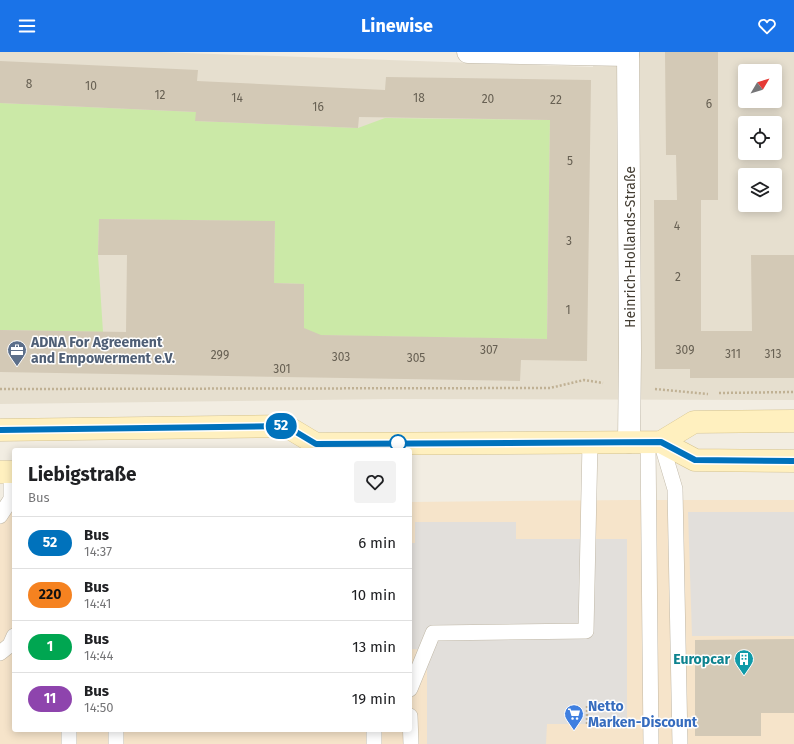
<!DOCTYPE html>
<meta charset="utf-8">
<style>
body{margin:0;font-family:"Fira Sans",sans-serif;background:#f2f2f2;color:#202124;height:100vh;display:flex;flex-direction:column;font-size:15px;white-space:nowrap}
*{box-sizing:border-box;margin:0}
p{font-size:13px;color:#757577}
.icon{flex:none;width:22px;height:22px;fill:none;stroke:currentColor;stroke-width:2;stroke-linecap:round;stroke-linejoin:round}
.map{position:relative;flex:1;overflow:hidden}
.drawer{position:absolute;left:12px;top:396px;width:400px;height:284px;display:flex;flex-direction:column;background:#fff;border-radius:4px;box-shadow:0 2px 10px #0003}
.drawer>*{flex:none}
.badge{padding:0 8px;border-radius:13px;font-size:14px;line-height:26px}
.needle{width:26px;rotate:52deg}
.buttons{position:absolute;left:738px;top:12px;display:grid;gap:8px}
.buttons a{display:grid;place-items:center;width:44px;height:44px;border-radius:4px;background:#fff;box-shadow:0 2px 10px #0003;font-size:20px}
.map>.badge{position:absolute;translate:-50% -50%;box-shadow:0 0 0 2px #fff}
.round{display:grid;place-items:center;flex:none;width:42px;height:42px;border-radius:4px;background:#f2f2f2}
.headline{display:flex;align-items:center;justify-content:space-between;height:68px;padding:0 16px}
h1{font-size:19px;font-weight:700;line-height:30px}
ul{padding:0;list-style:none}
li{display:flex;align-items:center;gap:12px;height:52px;padding:0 16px;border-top:1px solid #e0e0e0}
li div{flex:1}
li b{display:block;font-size:15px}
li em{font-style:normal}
li .badge{min-width:44px;font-weight:700;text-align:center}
header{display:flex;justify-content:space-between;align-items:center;height:52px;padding:0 16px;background:#1a73e8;color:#fff;font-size:18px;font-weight:700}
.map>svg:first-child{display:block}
.residential{fill:#e6dfcf;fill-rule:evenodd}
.commercial{fill:#f6e4ca}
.green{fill:#cbe9a7}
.parking{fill:#e2dfdb}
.building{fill:#d3c9b6}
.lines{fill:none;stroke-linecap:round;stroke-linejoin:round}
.lane-casing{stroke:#c0b8a7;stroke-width:16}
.street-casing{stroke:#c0b8a7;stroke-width:23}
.secondary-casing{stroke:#d5c38e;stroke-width:23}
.path{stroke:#c0b194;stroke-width:2.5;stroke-dasharray:2 2;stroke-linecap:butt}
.lane{stroke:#fff;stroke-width:15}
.street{stroke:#fff;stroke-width:22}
.secondary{stroke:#fff0bf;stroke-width:22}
.line-casing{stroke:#fff;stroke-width:9}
.line{stroke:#0072bc;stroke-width:6}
.stop-dot{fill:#fff;stroke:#0072bc;stroke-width:2}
.labels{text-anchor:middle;stroke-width:3;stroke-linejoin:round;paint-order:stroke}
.number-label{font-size:12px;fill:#676053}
.street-label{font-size:14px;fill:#433d32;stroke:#fff}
.service-label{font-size:14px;font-weight:bold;fill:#4e5e75;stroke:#fff;text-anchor:start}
.culture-label{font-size:14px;font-weight:bold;fill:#0d838f;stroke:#fff;text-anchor:end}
.shop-label{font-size:14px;font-weight:bold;fill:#366cbe;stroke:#fff;text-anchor:start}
</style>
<header><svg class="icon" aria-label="menu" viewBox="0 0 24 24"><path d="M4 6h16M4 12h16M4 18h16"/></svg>Linewise<svg class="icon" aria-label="heart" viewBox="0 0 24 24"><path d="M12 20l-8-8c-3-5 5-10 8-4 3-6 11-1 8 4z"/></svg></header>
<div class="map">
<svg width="794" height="692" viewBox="0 0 794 692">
<rect width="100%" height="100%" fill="#f2ede2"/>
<path class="residential" d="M0 0H158L593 15 594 0H794V348L391 347 0 352ZM745 19H775V49H745ZM745 71H775V101H745ZM745 123H775V153H745Z"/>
<polygon class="commercial" points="632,448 794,448 794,692 0,692 0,456 14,455 14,678 410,678 410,450"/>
<polygon class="green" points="0,51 196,60 196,69 358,76 385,66 550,68 547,287 304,283 304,232 274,231 275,169 251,169 99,167 98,203 103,280 0,278"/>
<g class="parking">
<polygon points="688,460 794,460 794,584 692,584"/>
<polygon points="415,470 516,470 516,487 627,487 627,672 547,672 546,692 427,692 427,598 410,597 410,491 415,491"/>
</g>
<g class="building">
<polygon points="665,0 718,0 718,148 701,148 701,279 752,279 751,203 794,203 794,326 690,326 690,317 655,317 654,148 677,148 676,103 666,103"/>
<polygon points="0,9 198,18 197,29 385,38 386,25 591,28 587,309 521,308 520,329 0,320 0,278 126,280 127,203 98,203 99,167 275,169 274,231 304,232 304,276 321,283 547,287 550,68 359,65 358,76 195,69 196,60 0,51"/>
<polygon points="794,587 794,661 761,661 761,684 695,684 695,588"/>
</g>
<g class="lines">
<g class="lane-casing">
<g id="lane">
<polyline points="648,390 651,692"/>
<polyline points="661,390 675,437 680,692"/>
<polyline points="0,464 11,447 11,420"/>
<polyline points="0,601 10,593 14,584"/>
<polyline points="410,637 433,581 586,579 590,391"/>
<polyline points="410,664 411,692"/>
<polyline points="69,678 69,692"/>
<polyline points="116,678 116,692"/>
<polyline points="374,678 374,692"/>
</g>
</g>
<g class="street-casing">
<g id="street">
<polyline points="468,0 628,3"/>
<polyline points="628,0 630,299 629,390"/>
</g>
</g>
<g class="secondary-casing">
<g id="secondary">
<polyline points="0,378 286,374 316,392 661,390 694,370 794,369"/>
<polyline points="661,390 695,408 794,409"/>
<polyline points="0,420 14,420"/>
</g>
</g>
<g class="path">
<polyline points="0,337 550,336 584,328 603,331"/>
<polyline points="655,337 708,342"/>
<polyline points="719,341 794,340"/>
<polyline points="587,654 587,674"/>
</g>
<use href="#lane" class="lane"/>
<use href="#street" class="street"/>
<use href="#secondary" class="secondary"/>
</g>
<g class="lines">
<g class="line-casing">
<polyline id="line" points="0,378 286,374 316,392 661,390 695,408 794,409"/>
</g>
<use href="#line" class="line"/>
</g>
<defs>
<g id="office-pin" transform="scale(1)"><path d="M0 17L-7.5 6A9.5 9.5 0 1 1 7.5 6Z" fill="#5c6f8a" stroke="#fff"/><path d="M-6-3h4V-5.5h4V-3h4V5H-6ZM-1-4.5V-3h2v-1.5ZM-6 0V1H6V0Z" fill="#fff"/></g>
<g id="building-pin" transform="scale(1)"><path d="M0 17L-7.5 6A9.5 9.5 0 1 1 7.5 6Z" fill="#0f9aa8" stroke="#fff"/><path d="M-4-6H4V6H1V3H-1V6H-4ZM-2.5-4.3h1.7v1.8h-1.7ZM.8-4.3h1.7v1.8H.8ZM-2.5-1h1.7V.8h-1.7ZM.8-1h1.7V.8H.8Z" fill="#fff"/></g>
<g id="supermarket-pin" transform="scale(1)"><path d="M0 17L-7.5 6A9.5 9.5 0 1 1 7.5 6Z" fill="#3f7fe0" stroke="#fff"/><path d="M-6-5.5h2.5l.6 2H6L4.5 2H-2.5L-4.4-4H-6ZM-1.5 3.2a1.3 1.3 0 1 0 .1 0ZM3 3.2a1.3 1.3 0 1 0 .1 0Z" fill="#fff"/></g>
</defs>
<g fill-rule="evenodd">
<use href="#office-pin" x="17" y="298"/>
<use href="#building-pin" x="744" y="607"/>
<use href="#supermarket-pin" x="574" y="662"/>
</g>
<circle class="stop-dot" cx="398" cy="391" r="8"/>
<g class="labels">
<g class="number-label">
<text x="29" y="36">8</text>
<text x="91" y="38">10</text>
<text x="160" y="47">12</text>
<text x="237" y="50">14</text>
<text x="419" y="50">18</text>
<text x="488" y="51">20</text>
<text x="556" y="52">22</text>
<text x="709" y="56">6</text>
<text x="318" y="59">16</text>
<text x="570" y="113">5</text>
<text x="677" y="178">4</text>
<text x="569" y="193">3</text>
<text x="678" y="229">2</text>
<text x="568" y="262">1</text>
<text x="489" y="302">307</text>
<text x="685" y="302">309</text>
<text x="733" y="306">311</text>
<text x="773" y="306">313</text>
<text x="220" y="307">299</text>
<text x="341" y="309">303</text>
<text x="416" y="310">305</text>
<text x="282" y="321">301</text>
</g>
<g class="street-label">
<text transform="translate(630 195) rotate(-90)" y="5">Heinrich-Hollands-Straße</text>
</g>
<g class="service-label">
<text x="31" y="295">ADNA For Agreement<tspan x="31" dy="16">and Empowerment e.V.</tspan></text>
</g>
<g class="culture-label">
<text x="730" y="612">Europcar</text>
</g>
<g class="shop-label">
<text x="588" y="659">Netto<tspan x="588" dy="16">Marken-Discount</tspan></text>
</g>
</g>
</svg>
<div class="buttons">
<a><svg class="needle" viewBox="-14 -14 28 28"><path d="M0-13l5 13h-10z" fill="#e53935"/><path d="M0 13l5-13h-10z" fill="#757577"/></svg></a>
<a><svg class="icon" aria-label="locate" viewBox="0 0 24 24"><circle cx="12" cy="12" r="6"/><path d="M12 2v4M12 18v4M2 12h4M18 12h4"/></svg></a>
<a><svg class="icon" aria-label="layers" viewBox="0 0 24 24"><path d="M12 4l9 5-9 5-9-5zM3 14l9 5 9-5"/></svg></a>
</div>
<b class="badge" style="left:281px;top:374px;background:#0072bc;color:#fff">52</b>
<section class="drawer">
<div class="headline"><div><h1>Liebigstraße</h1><p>Bus</p></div><a class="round"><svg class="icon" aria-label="heart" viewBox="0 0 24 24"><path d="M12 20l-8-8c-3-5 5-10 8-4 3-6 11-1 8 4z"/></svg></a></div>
<ul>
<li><span class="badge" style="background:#0072bc;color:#fff">52</span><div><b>Bus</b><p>14:37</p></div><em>6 min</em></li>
<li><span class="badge" style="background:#f58220;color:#111">220</span><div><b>Bus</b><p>14:41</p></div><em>10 min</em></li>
<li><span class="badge" style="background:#00a651;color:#fff">1</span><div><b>Bus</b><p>14:44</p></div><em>13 min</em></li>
<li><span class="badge" style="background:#8e44ad;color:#fff">11</span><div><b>Bus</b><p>14:50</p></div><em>19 min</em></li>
</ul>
</section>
</div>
